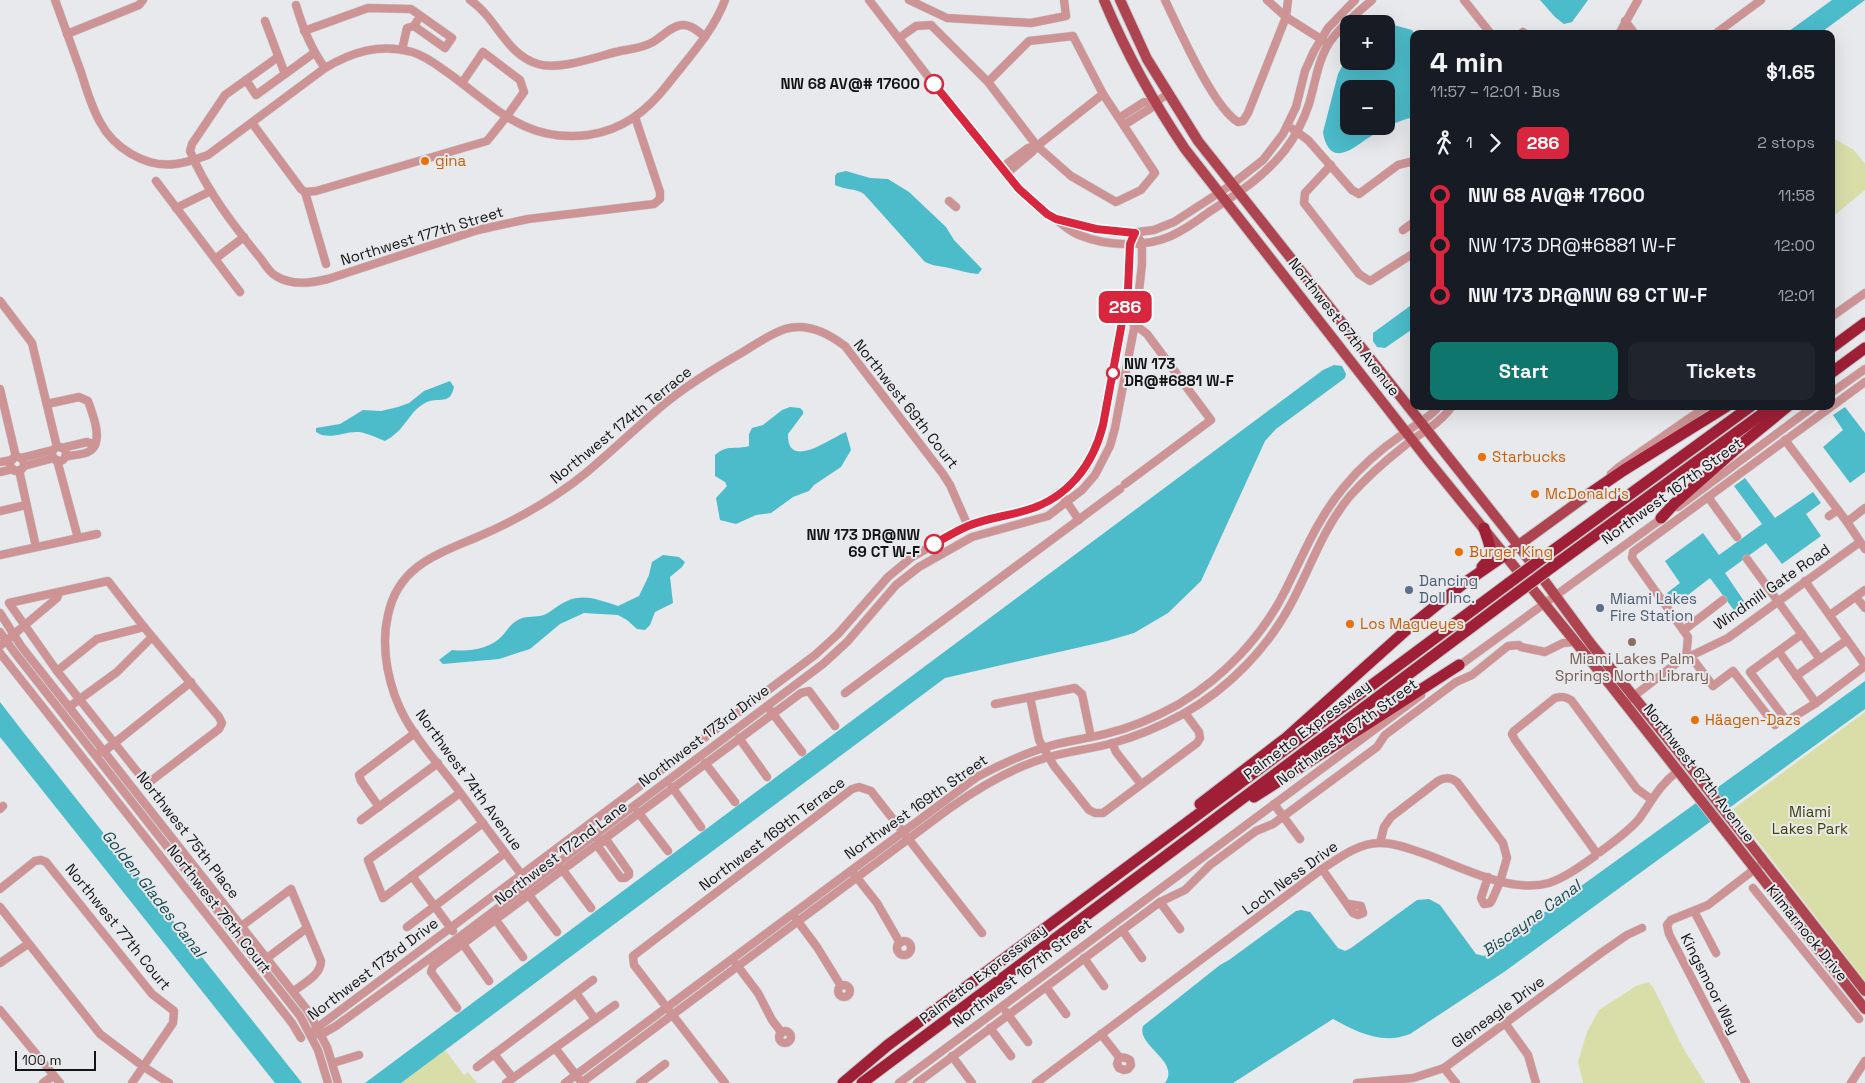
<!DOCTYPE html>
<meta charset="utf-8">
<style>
body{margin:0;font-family:"Space Grotesk",sans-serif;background:#20242c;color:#f1f3f6;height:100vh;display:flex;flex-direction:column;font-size:19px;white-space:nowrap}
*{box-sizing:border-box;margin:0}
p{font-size:16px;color:#9ea1a6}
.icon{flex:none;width:28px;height:28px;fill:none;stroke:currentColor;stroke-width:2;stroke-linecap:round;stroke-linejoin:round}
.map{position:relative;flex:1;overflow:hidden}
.details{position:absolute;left:1410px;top:30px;width:425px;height:380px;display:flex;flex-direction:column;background:#171b24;border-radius:10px;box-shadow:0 5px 20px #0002}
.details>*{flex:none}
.badge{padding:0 10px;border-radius:8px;font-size:18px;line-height:32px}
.controls{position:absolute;left:1340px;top:15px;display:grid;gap:10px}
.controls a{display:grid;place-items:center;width:55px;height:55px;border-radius:10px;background:#171b24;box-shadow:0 5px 20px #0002;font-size:25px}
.scale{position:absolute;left:15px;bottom:12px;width:81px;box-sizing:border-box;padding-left:5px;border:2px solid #141415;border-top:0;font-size:14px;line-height:18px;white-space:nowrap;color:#141415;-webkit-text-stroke:4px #e8e9ec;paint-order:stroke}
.map>.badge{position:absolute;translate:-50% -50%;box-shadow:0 0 0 2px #fff}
.legs{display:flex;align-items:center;gap:8px;height:55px;padding:0 20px;font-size:16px}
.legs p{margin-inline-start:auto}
.overview{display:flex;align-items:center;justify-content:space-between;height:85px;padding:0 20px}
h1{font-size:28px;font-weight:800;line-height:38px}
.primary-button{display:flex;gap:10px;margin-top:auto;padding:10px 20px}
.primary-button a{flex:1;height:58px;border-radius:10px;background:#0f766e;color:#fff;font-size:20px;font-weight:800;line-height:58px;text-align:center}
.primary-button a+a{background:#20242c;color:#f1f3f6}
ul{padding:0 20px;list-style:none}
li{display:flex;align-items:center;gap:18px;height:50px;font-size:19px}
li i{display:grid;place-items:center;width:8px;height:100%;margin:0 6px;background:currentColor}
li i::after{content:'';width:12px;height:12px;margin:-6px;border:4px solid;border-radius:50%;background:#171b24}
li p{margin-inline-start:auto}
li:first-child i{background:linear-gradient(#0000 50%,currentColor 0)}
li:last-child i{background:linear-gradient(currentColor 50%,#0000 0)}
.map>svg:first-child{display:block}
.green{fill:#d9dea9}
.water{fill:#4cbbca;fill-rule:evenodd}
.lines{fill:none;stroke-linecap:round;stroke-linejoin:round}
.minor-casing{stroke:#c6c7ca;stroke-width:9}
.major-casing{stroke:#c6c7ca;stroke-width:12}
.highway-casing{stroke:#c6c7ca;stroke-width:13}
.minor{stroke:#ce9394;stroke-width:8}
.major{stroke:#ad444f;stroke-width:10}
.highway{stroke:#9e1f36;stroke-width:11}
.highway-bridge-casing{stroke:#c6c7ca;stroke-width:13;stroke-linecap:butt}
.highway-bridge{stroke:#9e1f36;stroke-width:11}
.line-1-casing{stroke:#fff;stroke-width:11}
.line-1{stroke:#d7263d;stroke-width:8}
.stop-1-dot{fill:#fff;stroke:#d7263d;stroke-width:2.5}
.food-dot{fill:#e8710a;stroke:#e8e9ec;stroke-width:2}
.service-dot{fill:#5c6f8a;stroke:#e8e9ec;stroke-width:2}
.education-dot{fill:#8d6e63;stroke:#e8e9ec;stroke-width:2}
.labels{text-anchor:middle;stroke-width:4;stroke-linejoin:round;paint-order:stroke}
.stop-label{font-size:15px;font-weight:bold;fill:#141415;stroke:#e8e9ec;text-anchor:end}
.food-label{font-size:15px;fill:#c56008;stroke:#e8e9ec;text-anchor:start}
.street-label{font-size:15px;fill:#141415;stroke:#e8e9ec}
.service-label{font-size:15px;fill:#4e5e75;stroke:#e8e9ec;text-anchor:start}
.education-label{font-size:15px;fill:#785e54;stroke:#e8e9ec}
.park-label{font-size:15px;fill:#414304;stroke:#e8e9ec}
.water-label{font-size:16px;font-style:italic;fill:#1a4b51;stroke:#e8e9ec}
</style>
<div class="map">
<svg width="1865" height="1083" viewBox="0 0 1865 1083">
<rect width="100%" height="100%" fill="#e8e9ec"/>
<g class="green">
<polygon points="1831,137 1854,150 1865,164 1865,190 1831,218"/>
<polygon points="1865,712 1865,981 1733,809"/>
<polygon points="1648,982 1653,987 1683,1048 1705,1083 1583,1083 1578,1062 1587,1032 1599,1010 1636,986"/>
<polygon points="445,1050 464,1075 468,1072 477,1083 401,1083"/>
</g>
<g class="water">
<polygon points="1540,0 1588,0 1572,22 1564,24 1555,17"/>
<polygon points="1832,0 1865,0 1819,34 1785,34"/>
<path d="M1390 24 1412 30 1415 34 1414 117C1395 121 1381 130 1365 140 1358 145 1349 152 1341 153 1329 155 1324 141 1323 132L1338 74 1349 53V61H1386V25ZM1349 89H1386V126H1349Z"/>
<path d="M846 171 870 178 888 179 909 192 946 227 954 240 982 269 978 274C967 273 959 270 949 268 940 266 933 266 925 262L864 194C855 188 845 190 835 185V176L837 173Z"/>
<polygon points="1414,303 1414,328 1385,348 1377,347 1373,341 1373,333"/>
<polygon points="1334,365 1342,366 1346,374 1345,378 1276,429 1265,441 1201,581 1168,613 1134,633 1107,641 945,678 401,1083 365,1083 1323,370"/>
<path d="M450 381 454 387C450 404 443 398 430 401 413 406 407 425 395 434 392 437 388 439 385 441 377 438 367 433 359 432 344 431 329 441 316 432V428L340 424 363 410 381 411 398 407 409 403 424 391Z"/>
<path d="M790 407 800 408 803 411V414L788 434C787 472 832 437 846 432L851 450 841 467 814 485 809 491 793 497 771 513 756 515 736 524 720 520 716 498 727 486 725 482 715 476V455C727 444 737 450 749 446V434L752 428 763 425 782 410Z"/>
<polygon points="1845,407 1865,433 1865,472 1850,483 1823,447 1843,430 1833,415"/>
<polygon points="1745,478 1775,518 1813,492 1821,503 1806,514 1821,536 1782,564 1766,543 1725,573 1750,610 1739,617 1710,578 1675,605 1667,593 1680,583 1665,561 1703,533 1719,555 1762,524 1734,486"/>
<path d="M663 555 679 557 685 562 682 567 670 577 673 603 655 612 650 625 645 630 637 629 627 620 618 615 584 613 560 624 530 649 499 659 443 664 439 660 452 650C469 652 490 649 502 636 507 631 510 624 518 620 524 616 533 617 540 616 550 614 557 605 567 601 585 593 601 601 618 606L639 596 649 575 652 562Z"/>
<path d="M1865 681V709L1504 972 1410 1034C1382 1045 1357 1032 1333 1019L1233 1083H1165C1181 1061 1136 1046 1143 1026L1220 965 1229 960 1296 911 1301 910 1310 912 1338 948 1345 951 1351 948 1417 900 1429 899 1440 905 1476 954 1484 956Z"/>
<polygon points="0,702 20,728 302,1083 275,1083 0,737"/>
</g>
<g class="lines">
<g class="minor-casing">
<g id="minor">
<path d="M55 0C64 24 72 48 81 72 86 88 91 106 100 122 113 147 145 168 175 164 187 163 197 159 208 155L325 68C352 52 380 43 412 52 426 56 438 66 451 75 496 108 526 143 588 135 623 130 647 111 668 84 689 57 713 32 725 0"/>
<path d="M470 0C497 18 505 54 538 64 558 71 599 56 620 51 631 49 643 48 653 42 663 36 671 26 682 25 691 24 699 32 705 37"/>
<path d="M869 0C905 46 939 92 976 137 1000 167 1022 196 1054 218 1063 224 1068 231 1079 235 1106 246 1144 248 1171 236 1184 230 1197 221 1209 212 1237 194 1264 177 1285 150 1295 137 1304 119 1309 104 1315 84 1318 60 1329 43 1340 27 1357 13 1372 0"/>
<polyline points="909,0 947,18 1031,23 1066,16 1064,0"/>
<path d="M1165 0C1179 29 1213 107 1238 122L1243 121 1248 113 1286 17 1288 0"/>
<polyline points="1267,0 1286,17 1324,41"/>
<polyline points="1464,0 1491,34"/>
<path d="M296 5C303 29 311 49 325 68"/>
<polyline points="265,21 285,74"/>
<polyline points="1625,21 1635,34"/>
<polyline points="304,31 368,8 411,9 452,38 445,48 414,26"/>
<polyline points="67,34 139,5 143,0"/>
<polyline points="1521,34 1523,32 1525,34"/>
<polyline points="1619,34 1638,0"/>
<polyline points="1715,34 1761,0"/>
<polyline points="899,38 916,26 931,25 988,82 1037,146 1071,176 1116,202 1141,190 1155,173 1103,94 1073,36 1029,41 988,82"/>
<polyline points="402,50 407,28 414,26 417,21"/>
<path d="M314 53 256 95 246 80 225 95 192 144 190 151C206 190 234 226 261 259 265 265 270 273 276 276 292 286 311 283 328 279L478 230 528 219 654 204 660 199V192L635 117"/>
<polyline points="246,80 278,57"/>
<polyline points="1119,118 1144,102 1154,103"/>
<polyline points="252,123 301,189 305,192 316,191 487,141 507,116 524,92 520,80 483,52 462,83"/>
<polyline points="1124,125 1151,108 1154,103 1168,94"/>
<polyline points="1293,129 1308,140 1352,190 1359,194 1398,165 1414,161"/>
<polyline points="1331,165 1305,193 1304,203 1359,274 1370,281 1414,253"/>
<polyline points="1001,168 1028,148 1037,146"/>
<polyline points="1006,174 1032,152 1037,146 1103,94"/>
<polyline points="156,181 240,292"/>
<polyline points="305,192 326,264"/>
<polyline points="949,201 956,207"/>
<polyline points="176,208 211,191"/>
<polyline points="1055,219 1113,232 1130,233 1154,230 1174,222 1231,185 1263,160 1283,134 1296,107 1305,71 1314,51 1328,28 1355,0"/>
<polyline points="1403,230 1414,222"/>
<polyline points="215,259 244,237"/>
<polyline points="0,301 32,343 57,447"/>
<polyline points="1124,316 1147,334 1211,420 1125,484"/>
<polyline points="1831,317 1865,293"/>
<polyline points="0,389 16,457"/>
<polyline points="1831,393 1865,369"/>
<path d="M47 404 79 397 88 401C93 415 105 444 88 452 82 455 71 455 65 457"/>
<polyline points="1785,440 1847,522 1865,549"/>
<circle cx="59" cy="454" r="7"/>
<polyline points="62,448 87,442 95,445"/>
<circle cx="17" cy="464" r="7"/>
<polyline points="21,458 53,450"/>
<polyline points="57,460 78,538"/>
<polyline points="0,462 12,460"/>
<polyline points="24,466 54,458"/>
<polyline points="19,470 36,547"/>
<polyline points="0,472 13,469"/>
<polyline points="1611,474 1619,467 1707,406"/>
<polyline points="1060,492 1079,520"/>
<polyline points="1708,497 1737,537"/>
<polyline points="1678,507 1814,406"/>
<polyline points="0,511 26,505"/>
<polyline points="1829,516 1838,510"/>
<polyline points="1847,522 1865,508"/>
<polyline points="0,555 97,534"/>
<polyline points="1747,559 1820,659"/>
<polygon points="108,581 144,627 219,717 222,723 219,729 147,784 57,671 9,603"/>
<polyline points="1805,581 1865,665"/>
<polyline points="1856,597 1865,608"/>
<polyline points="0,613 21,646 308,1011 327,1047 338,1083"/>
<polyline points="1830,615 1865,590"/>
<polyline points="1684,630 1723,600"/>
<polyline points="0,632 15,653 300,1016 318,1050 328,1083"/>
<polyline points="1802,634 1750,672 1787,721 1816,703 1865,666"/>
<polyline points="0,646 57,598 59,593"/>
<polyline points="1779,652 1816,703"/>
<polyline points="0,653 292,1023 301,1038"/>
<polyline points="1456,668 1665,516"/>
<polyline points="57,671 97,639 144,627"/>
<polyline points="1796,676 1847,640"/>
<polyline points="845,693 1120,489"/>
<polyline points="1030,697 1039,740 1054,766 1089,810 1095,813 1103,813 1197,743 1200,738 1199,732 1185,713"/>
<polyline points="1630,699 1678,662 1728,638 1860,542"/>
<polyline points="995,704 1075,688 1082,694 1091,737"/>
<polyline points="69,707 117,672 152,637"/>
<polyline points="770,710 802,752"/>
<polyline points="1775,725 1733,671 1713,686 1695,662 1686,658 1688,637 1632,558 1633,552 1865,382"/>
<polyline points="739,738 767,777"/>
<polyline points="1112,743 1116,752 1141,784"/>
<polyline points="100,752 107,749 191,682"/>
<polyline points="705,763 735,802"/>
<polyline points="672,787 701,827"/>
<polyline points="460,793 368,860 383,898 483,823"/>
<polyline points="1274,804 1300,839"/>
<polyline points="379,807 361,781 359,775 415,733"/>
<polyline points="0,809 3,806"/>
<polyline points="638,812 668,851"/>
<polyline points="361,820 438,763"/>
<polyline points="598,839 600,841 599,848 621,878 625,878 629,875 629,872 608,842 600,841"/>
<path d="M1380 843 1384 827 1391 817 1438 781C1445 777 1451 777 1457 782L1503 843 1507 858 1500 882 1492 900 1490 903 1484 904 1481 898 1488 877"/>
<path d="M1595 851 1515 740 1512 734 1514 731 1555 698C1562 696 1565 697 1571 700L1637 789 1651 799"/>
<path d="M1600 852C1613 842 1628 832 1639 819 1652 801 1659 785 1678 771"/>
<polyline points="562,869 591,908"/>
<polyline points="1322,869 1353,913 1358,915 1363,913 1361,906 1349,904"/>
<polyline points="854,874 877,903 900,943"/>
<polyline points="412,876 453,931"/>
<path d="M524 878C501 847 478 817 456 787 439 765 420 744 406 720 389 690 380 649 388 615 398 567 435 555 475 538 515 521 554 499 587 472 613 450 637 427 663 405 687 385 715 368 743 352 756 344 770 334 785 329 807 322 828 333 845 346L943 474 950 485 968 526"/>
<polyline points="1753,888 1859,1019"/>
<polyline points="0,889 35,861 41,860 46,862 144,984 152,994 174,1011 173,1023 132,1083"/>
<polyline points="528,894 557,932"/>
<polyline points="1160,902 1180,929"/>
<polyline points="0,907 100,1034 144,1067 169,1083"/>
<polyline points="1694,911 1716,953"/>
<polyline points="495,919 523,957"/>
<polyline points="796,919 817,947 841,986"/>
<polyline points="407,927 505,853"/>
<path d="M239 928 291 889 321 961C321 975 304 983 294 991"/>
<polyline points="1122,930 1142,958"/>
<polyline points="460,940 489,981"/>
<circle cx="904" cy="948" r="7"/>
<polyline points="267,958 307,928"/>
<polyline points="1084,958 1104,986"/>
<polyline points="0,963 28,944"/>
<polyline points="736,964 758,993 772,1020 782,1033"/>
<circle cx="844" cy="991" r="6"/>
<polyline points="1046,987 1066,1014"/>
<polyline points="576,993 595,1019"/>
<polyline points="457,1008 431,972 433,966 801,693 809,691 835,726"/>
<polyline points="0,1010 60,1083"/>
<polyline points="1006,1012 1028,1042"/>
<polyline points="1505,1023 1528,1055 1536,1083"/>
<polyline points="990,1028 1011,1056"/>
<circle cx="785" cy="1037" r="6"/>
<polyline points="311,1034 322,1034 336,1026 458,938 823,664 847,642 896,585 919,567 972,537 1048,516 1082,490 1095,475 1110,446 1115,428 1136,318 1142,264 1142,243 1135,233"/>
<polyline points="311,1034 318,1027 815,655 838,634 888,577 912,557 968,526 1042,505 1074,482 1086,468 1099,442 1103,425 1128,290 1129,244 1135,233"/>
<polyline points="1101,1034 1119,1057 1126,1058 1130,1060 1131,1065 1128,1069 1124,1070 1119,1068 1117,1064 1119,1057"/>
<polyline points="555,1048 579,1079"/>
<polyline points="494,1054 513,1078"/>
<polyline points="952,1056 972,1083"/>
<polyline points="333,1063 359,1055"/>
<polyline points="477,1067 593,980"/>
<polyline points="1444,1068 1456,1083"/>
<polyline points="43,1083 53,1076"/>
<polyline points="506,1083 615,1005"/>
<path d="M565 1083 977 777C1003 763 1029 751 1057 744 1073 740 1089 738 1105 734 1131 728 1156 717 1179 704 1224 677 1263 636 1286 589 1304 553 1318 518 1344 487 1361 466 1381 449 1403 434 1416 424 1429 419 1439 406"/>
<path d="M581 1083 950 808C977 789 1005 772 1036 761 1061 752 1087 750 1113 743 1138 736 1161 726 1183 714 1228 689 1268 648 1292 602 1311 566 1324 527 1350 496 1366 478 1384 462 1403 447 1420 433 1439 425 1452 406"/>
<polyline points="640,1083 665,1064"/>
<polyline points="725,1083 634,965 633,956 852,789 859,787 871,791 982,933"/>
<polyline points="899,1083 1421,695"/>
<polyline points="917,1083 1160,902 1185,890 1210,865 1256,831 1273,824 1377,747 1385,735 1456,682 1472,675 1508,646 1519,645 1521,647 1545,652 1563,643 1575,642"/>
<path d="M1036 1083 1322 869C1339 858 1360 842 1381 843 1397 843 1413 850 1428 855 1463 868 1512 894 1549 883 1566 877 1581 866 1595 856"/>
<polyline points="1357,1083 1413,1078 1444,1068 1601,953 1627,935 1642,928"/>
<polyline points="1746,1083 1669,934 1667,925 1671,920 1708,905 1764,862"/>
<polyline points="1851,1083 1865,1061"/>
</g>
</g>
<g class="major-casing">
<g id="major">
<path d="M1104 0C1127 55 1152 100 1185 149L1427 459 1612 687 1865 1009"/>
<polyline points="1120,0 1147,59 1198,141 1518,545 1591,644 1677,750 1865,991"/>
<polyline points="1505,555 1589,494"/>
</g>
</g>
<g class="highway-casing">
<g id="highway">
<polyline points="1831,348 1865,323"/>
<polyline points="1831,373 1865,348"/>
<polyline points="1589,494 1624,470 1727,406"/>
<polyline points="1661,518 1674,504 1744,442 1788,406"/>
<polyline points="1544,557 1751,406"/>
<path d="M1482 567C1496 553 1489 545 1484 528"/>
<polyline points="1552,567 1773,406"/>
<polyline points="1254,797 1459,665"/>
<polyline points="1200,804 1286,738 1412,625 1463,584 1505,555"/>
<polyline points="843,1083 888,1045 1509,583"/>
<polyline points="862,1083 1517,593"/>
</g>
</g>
<use href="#minor" class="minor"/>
<use href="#major" class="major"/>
<use href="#highway" class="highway"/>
<g class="highway-bridge-casing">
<g id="highway-bridge">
<polyline points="1509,583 1544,557"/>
<polyline points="1517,593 1552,567"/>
</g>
</g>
<use href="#highway-bridge" class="highway-bridge"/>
</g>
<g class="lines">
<g class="line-1-casing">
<path id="line-1" d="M934 544C945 538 956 531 968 526 987 518 1008 516 1027 510 1068 498 1093 465 1103 425L1128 290 1130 244 1135 233 1096 229 1056 219 1047 214 1019 189 934 84"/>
</g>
<use href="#line-1" class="line-1"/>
</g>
<g class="stop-1-dot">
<circle cx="934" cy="84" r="9"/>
<circle cx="1113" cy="373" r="6"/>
<circle cx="934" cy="544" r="9"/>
</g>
<g class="food-dot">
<circle cx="425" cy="161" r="5"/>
<circle cx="1482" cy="457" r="5"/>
<circle cx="1535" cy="494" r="5"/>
<circle cx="1459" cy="552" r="5"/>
<circle cx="1350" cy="624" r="5"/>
<circle cx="1695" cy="720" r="5"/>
</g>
<g class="service-dot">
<circle cx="1409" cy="590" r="5"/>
<circle cx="1600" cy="608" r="5"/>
</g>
<circle class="education-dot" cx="1632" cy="642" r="5"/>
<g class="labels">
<g class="stop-label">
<text x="920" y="89">NW 68 AV@# 17600</text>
<text x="1124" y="369" text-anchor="start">NW 173<tspan x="1124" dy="17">DR@#6881 W-F</tspan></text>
<text x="920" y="540">NW 173 DR@NW<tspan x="920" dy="17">69 CT W-F</tspan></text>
</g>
<g class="food-label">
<text x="435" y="166">gina</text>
<text x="1492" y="462">Starbucks</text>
<text x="1545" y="499">McDonald's</text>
<text x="1469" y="557">Burger King</text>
<text x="1360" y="629">Los Magueyes</text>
<text x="1705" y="725">Häagen-Dazs</text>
</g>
<g class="street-label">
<text transform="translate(422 236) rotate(-17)" y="5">Northwest 177th Street</text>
<text transform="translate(1344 327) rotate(52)" y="5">Northwest 67th Avenue</text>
<text transform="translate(906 404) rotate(52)" y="5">Northwest 69th Court</text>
<text transform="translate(621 425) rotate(-39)" y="5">Northwest 174th Terrace</text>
<text transform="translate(1672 491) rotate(-36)" y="5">Northwest 167th Street</text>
<text transform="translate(1772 587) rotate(-35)" y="5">Windmill Gate Road</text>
<text transform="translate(1307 730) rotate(-37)" y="5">Palmetto Expressway</text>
<text transform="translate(1347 732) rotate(-36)" y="5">Northwest 167th Street</text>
<text transform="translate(704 736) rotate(-37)" y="5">Northwest 173rd Drive</text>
<text transform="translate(1699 773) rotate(52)" y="5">Northwest 67th Avenue</text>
<text transform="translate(469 780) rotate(54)" y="5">Northwest 74th Avenue</text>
<text transform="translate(916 807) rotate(-35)" y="5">Northwest 169th Street</text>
<text transform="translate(772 834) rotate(-37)" y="5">Northwest 169th Terrace</text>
<text transform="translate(188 835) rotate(52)" y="5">Northwest 75th Place</text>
<text transform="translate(561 853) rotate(-37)" y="5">Northwest 172nd Lane</text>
<text transform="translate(1290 878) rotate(-36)" y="5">Loch Ness Drive</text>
<text transform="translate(219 909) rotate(52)" y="5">Northwest 76th Court</text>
<text transform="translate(118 927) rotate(51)" y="5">Northwest 77th Court</text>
<text transform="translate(1807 933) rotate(51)" y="5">Kilmarnock Drive</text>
<text transform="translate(373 969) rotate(-37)" y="5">Northwest 173rd Drive</text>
<text transform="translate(1022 973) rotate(-37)" y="5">Northwest 167th Street</text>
<text transform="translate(983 974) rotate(-37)" y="5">Palmetto Expressway</text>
<text transform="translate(1710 984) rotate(63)" y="5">Kingsmoor Way</text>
<text transform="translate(1498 1012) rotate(-36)" y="5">Gleneagle Drive</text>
</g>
<g class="service-label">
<text x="1419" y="586">Dancing<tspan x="1419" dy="17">Doll Inc.</tspan></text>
<text x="1610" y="604">Miami Lakes<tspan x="1610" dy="17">Fire Station</tspan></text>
</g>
<g class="education-label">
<text x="1632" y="664">Miami Lakes Palm<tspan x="1632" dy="17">Springs North Library</tspan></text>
</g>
<g class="park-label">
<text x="1810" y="817">Miami<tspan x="1810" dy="17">Lakes Park</tspan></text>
</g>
<g class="water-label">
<text transform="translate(154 893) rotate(52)" y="6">Golden Glades Canal</text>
<text transform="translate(1531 918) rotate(-36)" y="6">Biscayne Canal</text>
</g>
</g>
</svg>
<div class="controls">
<a>+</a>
<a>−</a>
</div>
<div class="scale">100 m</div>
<b class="badge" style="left:1125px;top:307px;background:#d7263d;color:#fff">286</b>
<section class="details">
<div class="overview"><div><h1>4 min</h1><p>11:57 – 12:01 · Bus</p></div><b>$1.65</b></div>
<div class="legs"><svg class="icon" aria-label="walk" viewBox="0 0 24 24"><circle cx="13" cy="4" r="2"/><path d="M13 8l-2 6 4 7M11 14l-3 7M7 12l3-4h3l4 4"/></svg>1<svg class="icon" aria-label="forward" viewBox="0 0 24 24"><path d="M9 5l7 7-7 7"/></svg><b class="badge" style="background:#d7263d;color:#fff">286</b><p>2 stops</p></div>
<ul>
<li><i style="color:#d7263d"></i><b>NW 68 AV@# 17600</b><p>11:58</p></li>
<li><i style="color:#d7263d"></i><span>NW 173 DR@#6881 W-F</span><p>12:00</p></li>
<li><i style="color:#d7263d"></i><b>NW 173 DR@NW 69 CT W-F</b><p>12:01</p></li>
</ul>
<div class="primary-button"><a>Start</a><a>Tickets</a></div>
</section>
</div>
